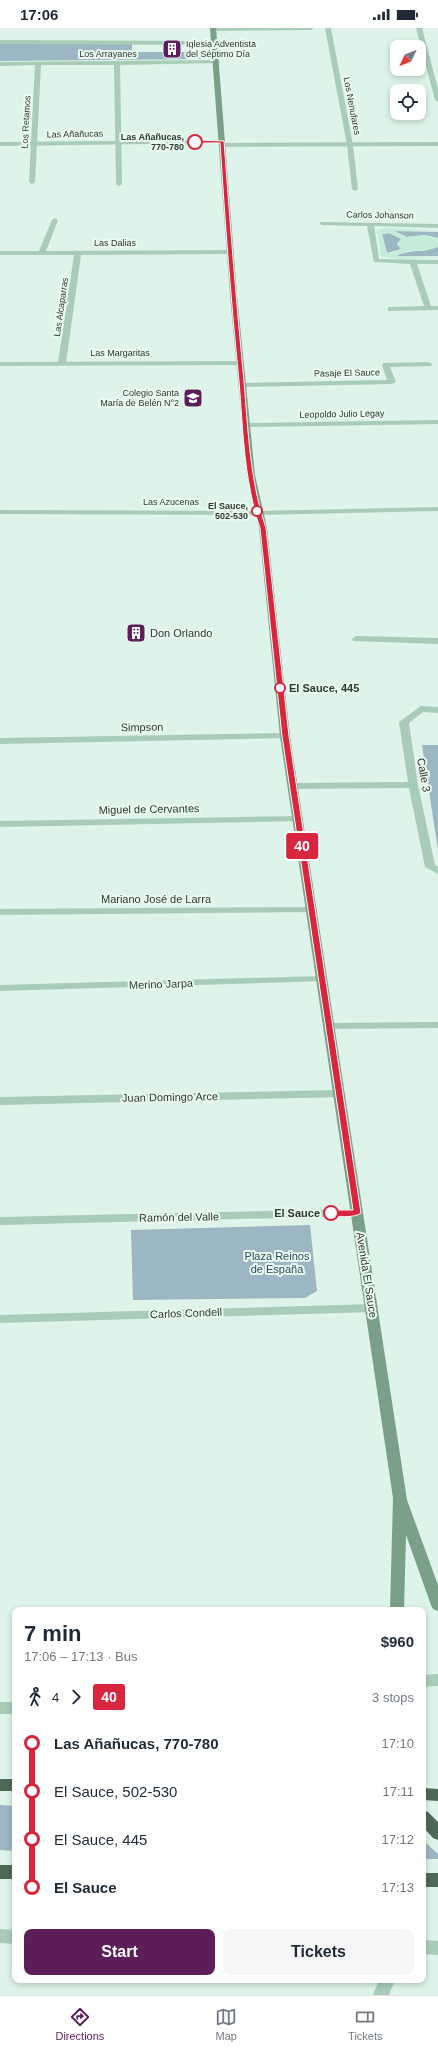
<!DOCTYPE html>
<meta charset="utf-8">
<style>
body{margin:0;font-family:Arial,sans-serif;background:#f6f6f7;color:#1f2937;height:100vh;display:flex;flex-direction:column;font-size:15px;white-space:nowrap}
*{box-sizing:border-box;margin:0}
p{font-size:13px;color:#747a83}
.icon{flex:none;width:22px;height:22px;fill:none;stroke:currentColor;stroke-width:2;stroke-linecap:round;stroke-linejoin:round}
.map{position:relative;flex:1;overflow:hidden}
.panel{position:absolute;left:12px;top:1579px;width:414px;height:376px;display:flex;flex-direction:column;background:#fff;border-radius:8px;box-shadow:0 2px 6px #0003}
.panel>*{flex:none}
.badge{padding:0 8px;border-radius:3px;font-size:14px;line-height:26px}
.needle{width:26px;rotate:227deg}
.buttons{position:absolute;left:390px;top:12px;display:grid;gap:8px}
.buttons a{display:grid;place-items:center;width:36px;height:36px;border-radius:8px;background:#fff;box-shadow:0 2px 6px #0003;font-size:20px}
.map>.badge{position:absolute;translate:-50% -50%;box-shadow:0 0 0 2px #fff}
.legs{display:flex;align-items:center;gap:6px;height:44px;padding:0 12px;font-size:13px}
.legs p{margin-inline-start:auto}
.overview{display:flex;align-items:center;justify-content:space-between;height:68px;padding:0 12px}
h1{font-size:22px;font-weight:700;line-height:30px}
.button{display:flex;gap:8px;margin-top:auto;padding:8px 12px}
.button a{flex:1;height:46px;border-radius:8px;background:#5c1d58;color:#fff;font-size:16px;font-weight:700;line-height:46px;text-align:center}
.button a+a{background:#f6f6f7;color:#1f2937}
ul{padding:0 12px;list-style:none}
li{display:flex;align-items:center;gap:14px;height:48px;font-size:15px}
li i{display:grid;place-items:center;width:6px;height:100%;margin:0 5px;background:currentColor}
li i::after{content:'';width:10px;height:10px;margin:-5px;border:3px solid;border-radius:50%;background:#fff}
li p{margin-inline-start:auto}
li:first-child i{background:linear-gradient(#0000 50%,currentColor 0)}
li:last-child i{background:linear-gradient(currentColor 50%,#0000 0)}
.status{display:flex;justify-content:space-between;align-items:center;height:28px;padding:0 20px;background:#fff;direction:ltr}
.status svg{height:11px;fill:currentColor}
.menu{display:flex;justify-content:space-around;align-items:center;height:56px;border-top:1px solid #e0e1e3;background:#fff;font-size:11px;color:#747a83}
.menu a{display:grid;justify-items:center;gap:2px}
.menu .selected{color:#5c1d58}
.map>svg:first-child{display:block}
.green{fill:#9db6c3}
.plaza{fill:#c5ecda;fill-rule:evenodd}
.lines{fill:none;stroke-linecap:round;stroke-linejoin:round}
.minor{fill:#a9ccb9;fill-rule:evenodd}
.tertiary{fill:#a9ccb9;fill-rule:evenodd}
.secondary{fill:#7aa088;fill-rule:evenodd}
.trunk{fill:#4d6a56;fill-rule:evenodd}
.line-1{fill:#d7263d;stroke:#fff}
.stop-1-dot{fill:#fff;stroke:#d7263d;stroke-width:2}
.labels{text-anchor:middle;stroke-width:4;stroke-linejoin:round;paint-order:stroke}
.far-poi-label{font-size:9px;fill:#29392e;stroke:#ebfaf3;text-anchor:start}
.far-street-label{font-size:9px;fill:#29392e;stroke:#ebfaf3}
.far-stop-label{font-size:9px;font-weight:bold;fill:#29392e;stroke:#ebfaf3;text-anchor:end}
.poi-label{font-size:11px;fill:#29392e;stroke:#ebfaf3;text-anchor:start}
.stop-label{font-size:11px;font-weight:bold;fill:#29392e;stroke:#ebfaf3;text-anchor:start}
.street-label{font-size:11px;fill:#29392e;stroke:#ebfaf3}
.park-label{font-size:11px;fill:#2c4858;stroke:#ebfaf3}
</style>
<div class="status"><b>17:06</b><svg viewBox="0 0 49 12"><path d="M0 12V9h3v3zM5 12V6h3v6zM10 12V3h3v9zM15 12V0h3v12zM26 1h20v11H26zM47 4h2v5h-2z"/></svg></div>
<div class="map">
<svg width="438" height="1967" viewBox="0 0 438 1967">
<rect width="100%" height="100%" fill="#def3e9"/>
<g class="green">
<polygon points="132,15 132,24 200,24 201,31 0,33 0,16 2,16"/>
<polygon points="394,203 438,204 438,210 424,207 407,209"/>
<polygon points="389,205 402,211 397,216 401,221 387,225 382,206"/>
<path d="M438 219V228H398L397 227C411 222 424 224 438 219Z"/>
<polygon points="422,717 438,717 438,822"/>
<polygon points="310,1197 317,1263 305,1270 133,1272 131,1202"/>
<polygon points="0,1777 15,1778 15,1823 0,1822"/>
<polygon points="423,1812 438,1826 438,1831 423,1831"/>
</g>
<path class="plaza" d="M384 200 438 202 394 203 407 209 424 207 438 210V219L424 223H409L398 227V228L438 229 396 231 381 228 378 205H375L378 202ZM389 205 401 211 397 216 401 221 392 225H387L382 206Z"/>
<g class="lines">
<g class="minor">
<polygon points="212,0 314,0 311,2 214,3"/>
<polygon points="325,0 331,0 353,117 358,161 355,163 352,161 347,117"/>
<polygon points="416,0 422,0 438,61 438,74 435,72"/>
<polygon points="0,12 215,13 218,15 215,17 0,16"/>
<polygon points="217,32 220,34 219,35 120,37 122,156 119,158 116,156 114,37 41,37 35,154 32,156 29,154 35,37 0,38 0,34"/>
<polygon points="55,190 58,192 46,223 229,222 232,224 229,226 81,227 66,335 62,337 58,335 74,227 0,227 0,223 39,223 52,192"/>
<polygon points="320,194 438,196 438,200 374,198 379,231 438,232 438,236 417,236 431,278 438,278 438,282 388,283 388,279 391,279 424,278 410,236 374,234 367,198 322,197 320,196"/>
<polygon points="428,334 432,336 431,338 390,339 396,354 392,356 242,359 238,357 242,355 387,352 382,337 383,335"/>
<polygon points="438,392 438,396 246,399 242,397 246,395"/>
<polygon points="438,479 438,483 258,487 0,486 0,482 258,483"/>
<polygon points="356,608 438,610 438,616 353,613 352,611"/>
<polygon points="421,678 438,679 438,685 423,684 409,695 418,757 435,837 438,839 438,846 425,839 409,760 293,761 288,758 293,755 408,754 399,694"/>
<polygon points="285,705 290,708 288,710 0,716 0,710"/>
<polygon points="298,788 303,791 302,793 0,799 0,793"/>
<polygon points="312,879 316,880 317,882 316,884 0,887 0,881"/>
<polygon points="322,948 327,951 326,953 0,963 0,957"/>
<polygon points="438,994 438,1000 329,1001 323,998 329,995"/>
<polygon points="339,1062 345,1066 343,1069 0,1077 0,1069"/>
<polygon points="357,1181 361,1182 363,1185 361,1188 0,1197 0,1189"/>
<polygon points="372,1276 376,1277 378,1280 376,1283 372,1284 0,1295 0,1287"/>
<polygon points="438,1646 438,1658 423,1659 423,1647"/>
<rect x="0" y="1674" width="15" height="12"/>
<polygon points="379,1952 395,1952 389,1967 373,1967"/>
</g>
<g class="tertiary">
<polygon points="224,112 224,114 222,115 0,118 0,114"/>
<polygon points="438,114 438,118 222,119 219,117 222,115"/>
<polygon points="242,333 242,337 239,337 0,338 0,334"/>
<polygon points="0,1901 15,1902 15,1916 0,1915"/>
<polygon points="423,1912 438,1913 438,1927 423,1926"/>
</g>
<polygon class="secondary" points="210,0 216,0 237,267 255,447 267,500 290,708 407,1472 438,1557 438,1583 433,1581 431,1577 406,1507 404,1582 390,1582 393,1470 280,708 259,500 247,447 230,267"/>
<g class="trunk">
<rect x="0" y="1751" width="15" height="12"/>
<polygon points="423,1760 438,1761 438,1773 423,1772"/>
<polygon points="423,1782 428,1784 438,1794 438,1812 433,1810 423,1799"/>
<rect x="0" y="1837" width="15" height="14"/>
<rect x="423" y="1845" width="15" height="14"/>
</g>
</g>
<path class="line-1" d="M195 112 224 113C230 193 236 273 244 353 248 402 250 453 266 500L289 708 361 1185C356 1190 332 1190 327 1185L331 1182H353L282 708 260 500C244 453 243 402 239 353 231 274 225 194 220 115H193Z"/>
<defs>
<g id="building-square" transform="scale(1)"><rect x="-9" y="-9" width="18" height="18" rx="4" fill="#5c1d58" stroke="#ebfaf3"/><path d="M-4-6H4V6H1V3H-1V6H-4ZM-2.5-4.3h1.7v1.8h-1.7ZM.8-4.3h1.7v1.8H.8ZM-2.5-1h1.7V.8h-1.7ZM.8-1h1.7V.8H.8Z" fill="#fff"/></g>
<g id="school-square" transform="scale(1)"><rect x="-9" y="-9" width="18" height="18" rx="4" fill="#5c1d58" stroke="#ebfaf3"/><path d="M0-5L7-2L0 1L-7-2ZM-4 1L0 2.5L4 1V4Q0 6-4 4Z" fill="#fff"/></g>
</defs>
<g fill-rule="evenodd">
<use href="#building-square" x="172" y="21"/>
<use href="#school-square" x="193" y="370"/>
<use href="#building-square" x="136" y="605"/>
</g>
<g class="stop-1-dot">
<circle cx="195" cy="114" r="7"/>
<circle cx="257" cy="483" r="5"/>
<circle cx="280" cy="660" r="5"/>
<circle cx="331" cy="1185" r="7"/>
</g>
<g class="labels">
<g class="far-poi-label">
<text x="186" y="19">Iglesia Adventista<tspan x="186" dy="10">del Séptimo Día</tspan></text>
<text x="179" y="368" text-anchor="end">Colegio Santa<tspan x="179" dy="10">María de Belén N°2</tspan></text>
</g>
<g class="far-street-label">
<text x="108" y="29">Los Arrayanes</text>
<text transform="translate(352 78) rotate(79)" y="3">Los Nenufares</text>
<text transform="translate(26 94) rotate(-87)" y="3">Los Retamos</text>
<text transform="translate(75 106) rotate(-1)" y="3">Las Añañucas</text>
<text transform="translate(380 187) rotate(1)" y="3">Carlos Johanson</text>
<text x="115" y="218">Las Dalias</text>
<text transform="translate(61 279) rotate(-82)" y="3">Las Alcaparras</text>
<text x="120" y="328">Las Margaritas</text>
<text transform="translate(347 345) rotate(-1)" y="3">Pasaje El Sauce</text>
<text transform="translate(342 386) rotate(-1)" y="3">Leopoldo Julio Legay</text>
<text x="171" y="477">Las Azucenas</text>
</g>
<g class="far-stop-label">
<text x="184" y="112">Las Añañucas,<tspan x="184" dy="10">770-780</tspan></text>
<text x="248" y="481">El Sauce,<tspan x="248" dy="10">502-530</tspan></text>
</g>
<g class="poi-label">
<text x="150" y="609">Don Orlando</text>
</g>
<g class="stop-label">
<text x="289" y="664">El Sauce, 445</text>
<text x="320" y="1189" text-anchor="end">El Sauce</text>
</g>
<g class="street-label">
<text transform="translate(142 699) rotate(-1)" y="4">Simpson</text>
<text transform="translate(424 747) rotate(80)" y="4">Calle 3</text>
<text transform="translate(149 781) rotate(-1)" y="4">Miguel de Cervantes</text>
<text x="156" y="875">Mariano José de Larra</text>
<text transform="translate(161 956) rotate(-2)" y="4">Merino Jarpa</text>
<text transform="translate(170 1069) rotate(-1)" y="4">Juan Domingo Arce</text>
<text transform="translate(179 1189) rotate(-1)" y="4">Ramón del Valle</text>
<text transform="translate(367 1247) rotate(81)" y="4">Avenida El Sauce</text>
<text transform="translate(186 1285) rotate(-2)" y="4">Carlos Condell</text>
</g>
<g class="park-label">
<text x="277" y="1232">Plaza Reinos<tspan x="277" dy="13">de España</tspan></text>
</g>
</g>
</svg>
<div class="buttons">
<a><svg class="needle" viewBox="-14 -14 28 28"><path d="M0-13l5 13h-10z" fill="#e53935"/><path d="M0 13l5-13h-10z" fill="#747a83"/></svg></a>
<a><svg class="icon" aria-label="locate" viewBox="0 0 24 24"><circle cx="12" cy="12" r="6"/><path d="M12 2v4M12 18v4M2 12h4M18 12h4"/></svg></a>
</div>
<b class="badge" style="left:302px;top:818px;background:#d7263d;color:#fff">40</b>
<section class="panel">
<div class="overview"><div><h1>7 min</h1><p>17:06 – 17:13 · Bus</p></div><b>$960</b></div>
<div class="legs"><svg class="icon" aria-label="walk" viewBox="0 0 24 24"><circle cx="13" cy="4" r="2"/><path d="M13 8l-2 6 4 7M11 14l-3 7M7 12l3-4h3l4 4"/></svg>4<svg class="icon" aria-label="forward" viewBox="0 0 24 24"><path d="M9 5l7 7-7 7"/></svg><b class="badge" style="background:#d7263d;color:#fff">40</b><p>3 stops</p></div>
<ul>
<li><i style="color:#d7263d"></i><b>Las Añañucas, 770-780</b><p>17:10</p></li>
<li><i style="color:#d7263d"></i><span>El Sauce, 502-530</span><p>17:11</p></li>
<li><i style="color:#d7263d"></i><span>El Sauce, 445</span><p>17:12</p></li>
<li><i style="color:#d7263d"></i><b>El Sauce</b><p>17:13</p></li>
</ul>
<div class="button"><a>Start</a><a>Tickets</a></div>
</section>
</div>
<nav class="menu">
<a class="selected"><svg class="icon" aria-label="directions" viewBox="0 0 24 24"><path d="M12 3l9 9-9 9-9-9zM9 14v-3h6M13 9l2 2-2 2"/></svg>Directions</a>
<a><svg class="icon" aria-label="map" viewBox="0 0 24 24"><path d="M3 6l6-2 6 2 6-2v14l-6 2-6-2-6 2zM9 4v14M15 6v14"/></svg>Map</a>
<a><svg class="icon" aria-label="tickets" viewBox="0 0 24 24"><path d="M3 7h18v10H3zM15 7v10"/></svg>Tickets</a>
</nav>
